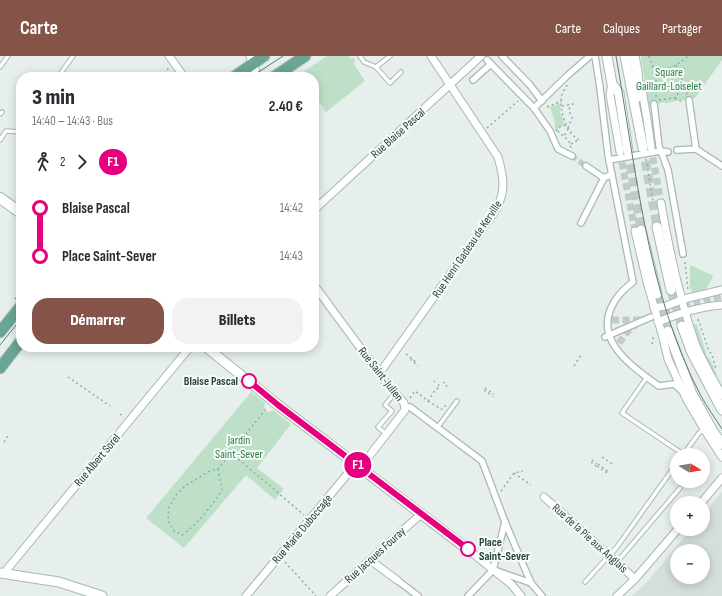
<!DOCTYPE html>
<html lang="fr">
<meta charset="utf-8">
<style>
body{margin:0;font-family:"Sofia Sans Condensed",sans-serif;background:#f2f2f3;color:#2b2b33;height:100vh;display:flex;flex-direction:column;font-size:15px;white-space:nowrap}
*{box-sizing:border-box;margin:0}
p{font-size:13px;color:#7c7c81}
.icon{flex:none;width:22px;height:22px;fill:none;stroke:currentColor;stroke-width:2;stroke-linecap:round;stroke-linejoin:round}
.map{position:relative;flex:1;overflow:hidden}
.drawer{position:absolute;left:16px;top:16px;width:303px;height:280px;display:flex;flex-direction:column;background:#fff;border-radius:16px;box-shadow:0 2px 10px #0003}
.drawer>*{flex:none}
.badge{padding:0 8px;border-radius:13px;font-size:14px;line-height:26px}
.needle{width:26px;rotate:101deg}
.controls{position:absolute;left:670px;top:392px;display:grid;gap:8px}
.controls a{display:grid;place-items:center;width:40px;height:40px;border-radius:50%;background:#fff;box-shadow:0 2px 10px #0003;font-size:20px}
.map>.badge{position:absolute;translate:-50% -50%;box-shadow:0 0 0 2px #fff}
.legs{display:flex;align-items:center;gap:6px;height:44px;padding:0 16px;font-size:13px}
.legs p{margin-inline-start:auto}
.summary{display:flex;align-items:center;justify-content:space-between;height:68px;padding:0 16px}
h1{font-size:22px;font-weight:800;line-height:30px}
.cta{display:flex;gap:8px;margin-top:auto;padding:8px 16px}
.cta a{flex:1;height:46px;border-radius:16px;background:#855347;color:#fff;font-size:16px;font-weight:800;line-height:46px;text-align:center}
.cta a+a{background:#f2f2f3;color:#2b2b33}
ul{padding:0 16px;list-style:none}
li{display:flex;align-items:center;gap:14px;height:48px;font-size:15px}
li i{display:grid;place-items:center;width:6px;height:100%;margin:0 5px;background:currentColor}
li i::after{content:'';width:10px;height:10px;margin:-5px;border:3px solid;border-radius:50%;background:#fff}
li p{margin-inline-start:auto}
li:first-child i{background:linear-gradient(#0000 50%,currentColor 0)}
li:last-child i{background:linear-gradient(currentColor 50%,#0000 0)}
header{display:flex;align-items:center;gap:24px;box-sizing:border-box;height:56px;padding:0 20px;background:#855347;color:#fff}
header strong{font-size:19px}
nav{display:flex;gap:22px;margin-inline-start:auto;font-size:14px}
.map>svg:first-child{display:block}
.built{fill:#d4dfda;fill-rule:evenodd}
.green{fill:#bfe0c8}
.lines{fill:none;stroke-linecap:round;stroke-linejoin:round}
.pedestrian-tunnel{stroke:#bfccc8;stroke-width:5.5;stroke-dasharray:5.5 3;stroke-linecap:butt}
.minor-tunnel{stroke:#bfccc8;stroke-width:7;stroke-dasharray:7 3.5;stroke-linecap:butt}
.tertiary-tunnel{stroke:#bfccc8;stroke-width:9;stroke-dasharray:9 4.5;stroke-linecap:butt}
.service-casing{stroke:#a8b8b2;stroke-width:5.5}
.pedestrian-casing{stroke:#a8b8b2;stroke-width:8}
.minor-casing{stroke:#a8b8b2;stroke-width:9}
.tertiary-casing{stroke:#a8b8b2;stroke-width:11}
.secondary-casing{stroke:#a4bbb3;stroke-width:12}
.primary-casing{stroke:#c2cac8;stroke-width:13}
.path{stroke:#86b3a5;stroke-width:1.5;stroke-dasharray:2 3;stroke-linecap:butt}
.service{stroke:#fff;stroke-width:3.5}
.pedestrian{stroke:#fff;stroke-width:5.5}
.minor{stroke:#fff;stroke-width:7}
.tertiary{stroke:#fff;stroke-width:9}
.secondary{stroke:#fff;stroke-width:10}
.primary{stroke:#6aa596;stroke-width:11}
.tram{stroke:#5f7d75;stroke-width:1}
.line-1-casing{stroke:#fff;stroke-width:9}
.line-1{stroke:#e6007e;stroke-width:6}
.stop-1-dot{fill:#fff;stroke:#e6007e;stroke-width:2}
.labels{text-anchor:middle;stroke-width:4;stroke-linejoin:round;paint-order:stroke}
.park-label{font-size:12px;fill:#2d7a4b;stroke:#f7fbf9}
.street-label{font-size:12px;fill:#24423a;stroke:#f7fbf9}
.stop-label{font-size:12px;font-weight:bold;fill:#24423a;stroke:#f7fbf9;text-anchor:end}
</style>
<header>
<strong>Carte</strong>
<nav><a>Carte</a><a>Calques</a><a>Partager</a></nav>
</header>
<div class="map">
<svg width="722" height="540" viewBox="0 0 722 540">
<rect width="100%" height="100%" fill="#e6efeb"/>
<path class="built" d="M722 436V540H632L648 525 691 473H703V459ZM677 495H703V521H677Z"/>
<g class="green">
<polygon points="327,0 349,0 350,2 355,3 354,8 365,25 326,56 314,38 314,21 302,21 300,18"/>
<polygon points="641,0 722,0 722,4 695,42 665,47 665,46 648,50"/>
<polygon points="561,47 560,56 565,69 558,72 555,75 555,66 550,51"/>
<polygon points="690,209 712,219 713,221 704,236 693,238 690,231"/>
<polygon points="695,268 697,269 707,300 710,303 717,319 715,320 702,297 692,269"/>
<polygon points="251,336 265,347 264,351 268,356 270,356 273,354 291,368 257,412 284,433 275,444 246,419 184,492 146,462"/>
</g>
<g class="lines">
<polyline class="pedestrian-tunnel" points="572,100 586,110"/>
<g class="minor-tunnel">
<polyline points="651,91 661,147"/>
<polyline points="620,96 635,175"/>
<polyline points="612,264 642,264 690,249 722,240"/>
<polyline points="619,287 628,275 637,267"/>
</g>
<g class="tertiary-tunnel">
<polyline points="643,92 657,171"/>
<polyline points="628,95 641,174"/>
<polyline points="671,234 682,270"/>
<polyline points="657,238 668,275"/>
</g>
<g class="service-casing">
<g id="service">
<polyline points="360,0 364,6 376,11 390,0"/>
<polyline points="0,11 8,0"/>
<polyline points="376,11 390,27 401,16"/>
<polyline points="58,21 73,0"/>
<polyline points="0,58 2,56"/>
<polyline points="0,84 6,75 21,76"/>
<polyline points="647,321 622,357 683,398"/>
<polyline points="437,372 457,345"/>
<polyline points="386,378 378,371 392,355 385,349 395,337"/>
<polyline points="683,399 699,377 704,373"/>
<polyline points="617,506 680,432"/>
<polyline points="585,526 617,491 677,407"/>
</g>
</g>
<g class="pedestrian-casing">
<g id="pedestrian">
<polyline points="502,0 530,29 542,45"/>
<path d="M595 0 600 32 608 99 633 226C628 230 623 234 619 239 587 279 628 308 659 330L674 328 683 336"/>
<polyline points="487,4 534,52 550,75 558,93 572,100"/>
<polyline points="473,24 491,8"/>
<polyline points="689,44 696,93 722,110"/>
<polyline points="654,48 659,90 668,114 683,198"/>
<polyline points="534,52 568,19 590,0"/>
<polyline points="677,94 696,93"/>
<polyline points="609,104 660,95 668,96"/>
<polyline points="586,110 604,122 612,118"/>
<polyline points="581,167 604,122"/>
<polyline points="605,281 651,261"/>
<polyline points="405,351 410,351 482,405 505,466 531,527"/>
<polyline points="497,515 531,527 542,540"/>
<polyline points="397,524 418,540"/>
<polyline points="468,540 493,514 505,466"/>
</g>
</g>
<g class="minor-casing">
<g id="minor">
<polyline points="169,0 184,21"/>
<polyline points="612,28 610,39 620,96"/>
<polyline points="641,28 647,63 651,91"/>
<path d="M661 147C669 194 679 241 695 287 702 305 712 322 722 339"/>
<polyline points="314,154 481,0"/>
<polyline points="635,175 647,226 662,278 668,303 687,344 704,373 722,401"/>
<polyline points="654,252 666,250 684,243 722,234"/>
<path d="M658 266C676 258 703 250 722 249"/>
<path d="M379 318 496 154C506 134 504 122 498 101L431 0"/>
<polyline points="544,441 635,523"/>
<polyline points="701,447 722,422"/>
<polyline points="471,496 511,528 521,540"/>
<polyline points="370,504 397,524"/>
<polyline points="4,517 190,291"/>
<polyline points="246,540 350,415 359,410 367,403 405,354 404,347 384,324 314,229"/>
<polyline points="330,540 421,458"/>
<polyline points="617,540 635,523 678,473"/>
</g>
</g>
<g class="tertiary-casing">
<g id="tertiary">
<polyline points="251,0 256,21"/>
<polyline points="607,0 612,28 619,37 628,95"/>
<polyline points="625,0 643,92"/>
<polyline points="634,0 637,15 638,41"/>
<polyline points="657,171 671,234"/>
<polyline points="641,174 657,238"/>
<polyline points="682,270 692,297 722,354"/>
<polyline points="668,275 692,338 714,377 722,388"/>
<polyline points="206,291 278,349 471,496"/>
<polyline points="0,517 59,526 102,540"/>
</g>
</g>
<g class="secondary-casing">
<polyline id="secondary" points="0,142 21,157"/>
</g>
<g class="primary-casing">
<g id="primary">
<polyline points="234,21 264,0"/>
<polyline points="274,21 305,0"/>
<polyline points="0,276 21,250"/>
<polyline points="0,312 21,285"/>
</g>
</g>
<g class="path">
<polyline points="649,0 656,19 656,41"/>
<polyline points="676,9 684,29"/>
<path d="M654 12C667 16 678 9 688 0"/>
<polyline points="160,21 169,12"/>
<polyline points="219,21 225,16"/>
<path d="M567 29C566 32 563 35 562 38 558 52 566 77 579 84"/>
<polyline points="675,42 682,46"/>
<polyline points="659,44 675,42 684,29 687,38"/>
<polyline points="562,50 574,48"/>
<polyline points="547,51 562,45"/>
<polyline points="487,72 518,45"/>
<polyline points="568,72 572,62 569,55 570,48"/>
<polyline points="568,73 564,80 570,87 571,93"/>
<polyline points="556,75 559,71 567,69"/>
<polyline points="558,75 560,78 564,80"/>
<polyline points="571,88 578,84"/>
<polyline points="646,103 653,145"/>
<polyline points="685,206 688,234"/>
<polyline points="15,243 21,235"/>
<polyline points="698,263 709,295 712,299 716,313"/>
<polyline points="652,288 654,278"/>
<polyline points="406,298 417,307"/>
<polyline points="412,303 411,304 418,310"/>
<polyline points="574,310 582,297"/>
<polyline points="68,321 110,350"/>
<polyline points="434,326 435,325"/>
<polyline points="443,326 447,329 445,332"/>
<polyline points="438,330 441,326"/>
<polyline points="485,332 494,338"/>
<polyline points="484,334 493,340"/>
<polyline points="410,342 415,335 428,345 435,334 440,331"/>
<polyline points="428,345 441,353 443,353 446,349"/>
<polyline points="120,358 124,361"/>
<polyline points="4,386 9,378"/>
<polyline points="230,398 237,402 304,459"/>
<polyline points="602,401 614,409"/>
<polyline points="592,404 597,408"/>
<polyline points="591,406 597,411"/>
<polyline points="598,408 610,417"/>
<polyline points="597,410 609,418"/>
<path d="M218 413 222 434C214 447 195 471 182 479L173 474 168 464 169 451 176 439 185 430 210 415 218 413 265 354"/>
<polyline points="514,417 531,429"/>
<polyline points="501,435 514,417 523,415"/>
<polyline points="285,506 316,540"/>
</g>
<use href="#service" class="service"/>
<use href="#pedestrian" class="pedestrian"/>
<use href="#minor" class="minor"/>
<use href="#tertiary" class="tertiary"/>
<use href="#secondary" class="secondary"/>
<use href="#primary" class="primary"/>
<g class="tram">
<path d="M616 0C636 112 647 238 701 340 707 351 715 362 722 373"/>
<polyline points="251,21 283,0"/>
<polyline points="0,289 21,263"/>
</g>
</g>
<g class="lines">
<g class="line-1-casing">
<polyline id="line-1" points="249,325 278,349 468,493"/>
</g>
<use href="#line-1" class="line-1"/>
</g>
<g class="stop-1-dot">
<circle cx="249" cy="325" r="7"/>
<circle cx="468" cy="493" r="7"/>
</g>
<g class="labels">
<g class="park-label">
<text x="669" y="20">Square<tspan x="669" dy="14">Gaillard-Loiselet</tspan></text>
<text x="239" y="388">Jardin<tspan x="239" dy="14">Saint-Sever</tspan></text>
</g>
<g class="street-label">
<text transform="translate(398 77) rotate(-42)" y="4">Rue Blaise Pascal</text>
<text transform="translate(467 193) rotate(-56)" y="4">Rue Henri Gadeau de Kerville</text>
<text transform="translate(381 318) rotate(52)" y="4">Rue Saint-Julien</text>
<text transform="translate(97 404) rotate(-50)" y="4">Rue Albert Sorel</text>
<text transform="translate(302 473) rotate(-50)" y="4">Rue Marie Duboccage</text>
<text transform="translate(590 482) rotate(42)" y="4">Rue de la Pie aux Anglais</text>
<text transform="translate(375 499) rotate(-42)" y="4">Rue Jacques Fouray</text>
</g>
<g class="stop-label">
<text x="238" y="329">Blaise Pascal</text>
<text x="479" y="490" text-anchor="start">Place<tspan x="479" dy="14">Saint-Sever</tspan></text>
</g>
</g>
</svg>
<div class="controls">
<a><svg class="needle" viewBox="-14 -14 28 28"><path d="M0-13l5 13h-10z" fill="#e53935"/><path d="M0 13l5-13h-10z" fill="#7c7c81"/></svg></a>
<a>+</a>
<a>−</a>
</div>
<b class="badge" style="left:358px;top:409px;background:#e6007e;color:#fff">F1</b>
<section class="drawer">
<div class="summary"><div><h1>3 min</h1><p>14:40 – 14:43 · Bus</p></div><b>2.40 €</b></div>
<div class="legs"><svg class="icon" aria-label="walk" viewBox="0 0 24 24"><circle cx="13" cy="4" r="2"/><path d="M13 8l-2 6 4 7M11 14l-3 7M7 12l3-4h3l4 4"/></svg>2<svg class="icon" aria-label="forward" viewBox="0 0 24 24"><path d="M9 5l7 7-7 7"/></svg><b class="badge" style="background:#e6007e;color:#fff">F1</b></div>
<ul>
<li><i style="color:#e6007e"></i><b>Blaise Pascal</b><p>14:42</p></li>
<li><i style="color:#e6007e"></i><b>Place Saint-Sever</b><p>14:43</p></li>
</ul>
<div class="cta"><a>Démarrer</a><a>Billets</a></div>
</section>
</div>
